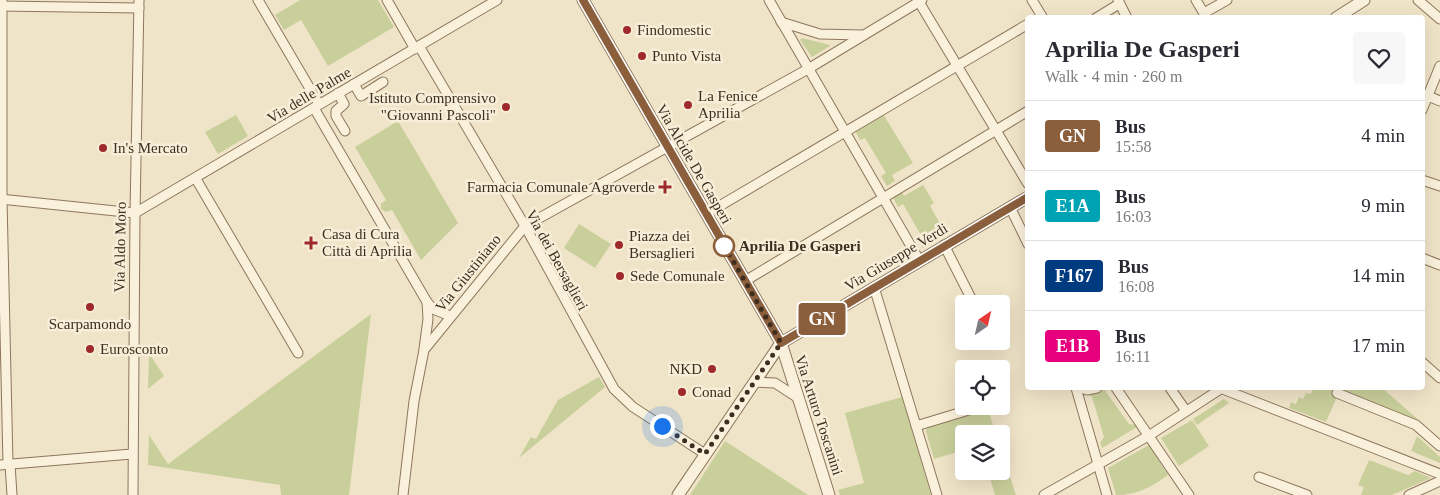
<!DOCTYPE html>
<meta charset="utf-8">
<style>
body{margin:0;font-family:"Times New Roman",serif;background:#f7f7f7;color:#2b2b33;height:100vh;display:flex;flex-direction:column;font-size:19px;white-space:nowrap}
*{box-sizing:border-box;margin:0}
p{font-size:16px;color:#7c7c81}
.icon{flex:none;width:28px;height:28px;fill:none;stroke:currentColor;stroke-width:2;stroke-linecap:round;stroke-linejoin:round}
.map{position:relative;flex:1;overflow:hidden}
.details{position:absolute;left:1025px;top:15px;width:400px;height:375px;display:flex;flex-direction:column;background:#fff;border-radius:5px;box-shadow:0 5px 20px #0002}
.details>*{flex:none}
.badge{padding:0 10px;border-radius:4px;font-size:18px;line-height:32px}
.needle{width:32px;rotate:34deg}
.fabs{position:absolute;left:955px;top:295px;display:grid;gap:10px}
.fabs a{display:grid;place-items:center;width:55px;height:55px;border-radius:5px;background:#fff;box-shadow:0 5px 20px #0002;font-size:25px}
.you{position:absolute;width:25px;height:25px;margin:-12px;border:4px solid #fff;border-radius:50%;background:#1a73e8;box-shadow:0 0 0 8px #1a73e833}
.map>.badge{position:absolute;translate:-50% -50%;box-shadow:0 0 0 2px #fff}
.round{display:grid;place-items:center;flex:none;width:52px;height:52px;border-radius:5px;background:#f7f7f7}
.head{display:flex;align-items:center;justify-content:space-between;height:85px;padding:0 20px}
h1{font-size:24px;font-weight:700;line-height:38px}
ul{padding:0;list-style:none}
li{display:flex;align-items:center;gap:15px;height:70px;padding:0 20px;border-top:1px solid #e1e1e2}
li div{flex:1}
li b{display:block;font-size:19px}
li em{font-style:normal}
li .badge{min-width:55px;font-weight:700;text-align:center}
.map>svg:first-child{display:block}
.green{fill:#c9cf9b}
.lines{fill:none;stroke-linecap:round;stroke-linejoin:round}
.minor-casing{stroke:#8d765c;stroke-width:11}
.tertiary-casing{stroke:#8d765c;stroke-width:13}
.minor{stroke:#faf1dc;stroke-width:9}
.tertiary{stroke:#faf1dc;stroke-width:11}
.line-casing{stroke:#fff;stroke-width:11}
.line{stroke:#8b5e3c;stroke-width:8}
.walk{stroke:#3d2e20;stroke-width:5;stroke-dasharray:0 9}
.poi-dot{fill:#9e2a2b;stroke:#f7eed8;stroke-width:2}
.stop-dot{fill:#fff;stroke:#8b5e3c;stroke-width:2.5}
.labels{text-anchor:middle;stroke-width:5;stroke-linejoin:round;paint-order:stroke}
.poi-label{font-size:15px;fill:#3d2e20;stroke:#f7eed8;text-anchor:start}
.street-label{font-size:15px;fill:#3d2e20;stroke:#f7eed8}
.stop-label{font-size:15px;font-weight:bold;fill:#3d2e20;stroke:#f7eed8;text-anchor:start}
</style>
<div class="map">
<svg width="1440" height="495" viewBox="0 0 1440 495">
<rect width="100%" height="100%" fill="#f0e4c8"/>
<g class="green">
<polygon points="300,0 378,0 394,27 328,66 301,20 284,30 275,15"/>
<polygon points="802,38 830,45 830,46 812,57 800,40"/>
<polygon points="883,114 913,163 892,175 895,181 887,186 881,176 886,173 865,138 860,140 855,131"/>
<polygon points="236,115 248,136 218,154 205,132"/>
<polygon points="398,121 458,223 421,260 392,210 386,212 381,209 381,204 386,200 355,147"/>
<polygon points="923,185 934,203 930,206 946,234 923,248 918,240 922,237 903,204 898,207 892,196 901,191 904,196"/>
<polygon points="579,224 611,244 595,268 564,248"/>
<polygon points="371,314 349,495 281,495 280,485 148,465 149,435 168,464"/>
<polygon points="149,353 164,376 148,389"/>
<polygon points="599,377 605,387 519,458 531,437 536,439 558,400"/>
<polygon points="1106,388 1106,392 1129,424 1136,425 1137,427 1102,448 1100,443 1104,437 1092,397 1088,394 1096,393"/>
<polygon points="1313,388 1318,390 1319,388 1382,388 1421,422 1339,392 1326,422 1289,408 1291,402 1296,404 1299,397 1303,399 1306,393 1311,394"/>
<polygon points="902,397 931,495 840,495 838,490 864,483 845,413"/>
<polygon points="1224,399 1229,403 1197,425 1193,419"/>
<polygon points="988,410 996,434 964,434 964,450 934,459 926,431 928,427"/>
<polygon points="1192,420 1209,446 1179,466 1161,438"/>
<polygon points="1417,436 1440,457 1440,463 1411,451"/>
<polygon points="725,441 808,495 690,495"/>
<path d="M1149 445 1168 475C1151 487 1138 495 1116 495L1108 468Z"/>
<polygon points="1001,450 1016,495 995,495 988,471 1001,471"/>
<polygon points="1369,460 1408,475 1415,471 1431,478 1392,495 1361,495 1364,487 1358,485"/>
</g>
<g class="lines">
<g class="minor-casing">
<g id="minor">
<polyline points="2,0 2,199 8,464"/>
<polyline points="258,0 319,104"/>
<polyline points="387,0 415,49"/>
<polyline points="769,0 919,260"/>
<polyline points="1032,0 1043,18"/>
<polyline points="1118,0 1127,18"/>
<polyline points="1196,0 1206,17"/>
<polyline points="1418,0 1440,19"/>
<polyline points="919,2 1028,184"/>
<polyline points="0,6 139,8"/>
<polyline points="1204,13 1227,0"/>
<polyline points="1096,18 1119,4"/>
<polyline points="781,22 820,34 863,35"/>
<polyline points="419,46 525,226 614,389 633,407 705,454"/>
<polyline points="354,84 361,96 383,82"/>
<polyline points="338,93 344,104 336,111 336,116 345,131"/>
<polyline points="1423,94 1440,101"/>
<polyline points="314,108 427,302 428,319 424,349"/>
<polyline points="1422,110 1440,66"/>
<polyline points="196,179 298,353"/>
<polyline points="1422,180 1440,186"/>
<polyline points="0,199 135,213 497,0"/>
<polyline points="1010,207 1028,244"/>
<polyline points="706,214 1028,24"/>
<polyline points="944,245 974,304"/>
<polyline points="1422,258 1440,265"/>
<polyline points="745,281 1028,111"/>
<polyline points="874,287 937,495"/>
<polyline points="427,302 433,309 450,316"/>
<polyline points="1422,362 1440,378"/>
<polyline points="754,382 775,383 798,398"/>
<polyline points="1076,388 1107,495"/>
<polyline points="1081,388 1087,390 1097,388"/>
<polyline points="1116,388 1189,495"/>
<polyline points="1170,388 1186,411"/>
<polyline points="1220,388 1440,474"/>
<polyline points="1337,393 1416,425 1440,446"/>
<polyline points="916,426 982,406"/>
<polyline points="10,464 12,495"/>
<polyline points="0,465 132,454"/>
<polyline points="1259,477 1307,495"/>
<polyline points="133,495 135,213 139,0"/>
<polyline points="403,495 414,401 424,350 525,226 808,69 922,0"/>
<polyline points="1044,495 1150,435 1222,388"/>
<polyline points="1409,495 1440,481"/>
</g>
</g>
<g class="tertiary-casing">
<g id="tertiary">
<polyline points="583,0 781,343 829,495"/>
<polyline points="1336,18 1364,0"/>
<polyline points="678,495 781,343 1028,197"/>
</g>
</g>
<use href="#minor" class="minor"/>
<use href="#tertiary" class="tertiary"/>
</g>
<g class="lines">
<g class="line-casing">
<polyline id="line" points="583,0 781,343 1028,197"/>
</g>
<use href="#line" class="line"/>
<polyline class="walk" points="662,426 705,454 781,343 722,242 724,246"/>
</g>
<g class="poi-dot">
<circle cx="627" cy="30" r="5"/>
<circle cx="642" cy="56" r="5"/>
<circle cx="688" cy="105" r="5"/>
<circle cx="506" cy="107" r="5"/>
<circle cx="103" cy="148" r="5"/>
<path d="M662.5 179.5h5v5h5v5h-5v5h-5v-5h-5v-5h5z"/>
<path d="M308.5 235.5h5v5h5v5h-5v5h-5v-5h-5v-5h5z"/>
<circle cx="619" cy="245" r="5"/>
<circle cx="620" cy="276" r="5"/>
<circle cx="90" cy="307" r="5"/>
<circle cx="90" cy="349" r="5"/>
<circle cx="712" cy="369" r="5"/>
<circle cx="682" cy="392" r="5"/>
</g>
<circle class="stop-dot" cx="724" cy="246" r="10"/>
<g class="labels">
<g class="poi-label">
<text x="637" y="35">Findomestic</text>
<text x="652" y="61">Punto Vista</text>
<text x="698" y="101">La Fenice<tspan x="698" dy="17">Aprilia</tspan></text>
<text x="496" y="103" text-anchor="end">Istituto Comprensivo<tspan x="496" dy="17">"Giovanni Pascoli"</tspan></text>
<text x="113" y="153">In's Mercato</text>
<text x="655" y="192" text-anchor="end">Farmacia Comunale Agroverde</text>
<text x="322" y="239">Casa di Cura<tspan x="322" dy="17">Città di Aprilia</tspan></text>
<text x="629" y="241">Piazza dei<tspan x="629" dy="17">Bersaglieri</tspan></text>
<text x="630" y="281">Sede Comunale</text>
<text x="90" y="329" text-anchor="middle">Scarpamondo</text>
<text x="100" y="354">Eurosconto</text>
<text x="702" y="374" text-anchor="end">NKD</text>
<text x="692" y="397">Conad</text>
</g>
<g class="street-label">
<text transform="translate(309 95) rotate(-31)" y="5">Via delle Palme</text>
<text transform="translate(694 164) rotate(60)" y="5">Via Alcide De Gasperi</text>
<text transform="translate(120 247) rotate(-89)" y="5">Via Aldo Moro</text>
<text transform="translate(896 257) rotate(-31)" y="5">Via Giuseppe Verdi</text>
<text transform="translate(557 260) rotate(61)" y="5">Via dei Bersaglieri</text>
<text transform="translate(468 273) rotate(-51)" y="5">Via Giustiniano</text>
<text transform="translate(819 415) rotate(72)" y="5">Via Arturo Toscanini</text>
</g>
<g class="stop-label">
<text x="739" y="251">Aprilia De Gasperi</text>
</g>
</g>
</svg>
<div class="fabs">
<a><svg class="needle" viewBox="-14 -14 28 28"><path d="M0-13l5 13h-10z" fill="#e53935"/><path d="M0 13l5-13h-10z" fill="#7c7c81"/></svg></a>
<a><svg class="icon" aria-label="locate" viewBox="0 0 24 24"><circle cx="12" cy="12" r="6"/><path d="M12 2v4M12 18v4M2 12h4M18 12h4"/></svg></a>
<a><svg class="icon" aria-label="layers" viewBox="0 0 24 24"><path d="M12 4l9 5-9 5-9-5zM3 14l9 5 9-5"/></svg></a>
</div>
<div class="you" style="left:662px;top:426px"></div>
<b class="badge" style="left:822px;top:319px;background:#8b5e3c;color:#fff">GN</b>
<section class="details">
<div class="head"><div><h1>Aprilia De Gasperi</h1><p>Walk · 4 min · 260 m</p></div><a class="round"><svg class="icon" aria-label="heart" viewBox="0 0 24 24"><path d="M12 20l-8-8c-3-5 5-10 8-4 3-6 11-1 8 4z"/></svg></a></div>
<ul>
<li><span class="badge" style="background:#8b5e3c;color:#fff">GN</span><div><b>Bus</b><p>15:58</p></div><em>4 min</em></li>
<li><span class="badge" style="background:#00a3b4;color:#fff">E1A</span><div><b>Bus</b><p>16:03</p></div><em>9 min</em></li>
<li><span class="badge" style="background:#003b80;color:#fff">F167</span><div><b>Bus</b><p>16:08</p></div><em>14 min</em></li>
<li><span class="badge" style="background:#e6007e;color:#fff">E1B</span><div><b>Bus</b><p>16:11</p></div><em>17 min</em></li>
</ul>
</section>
</div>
